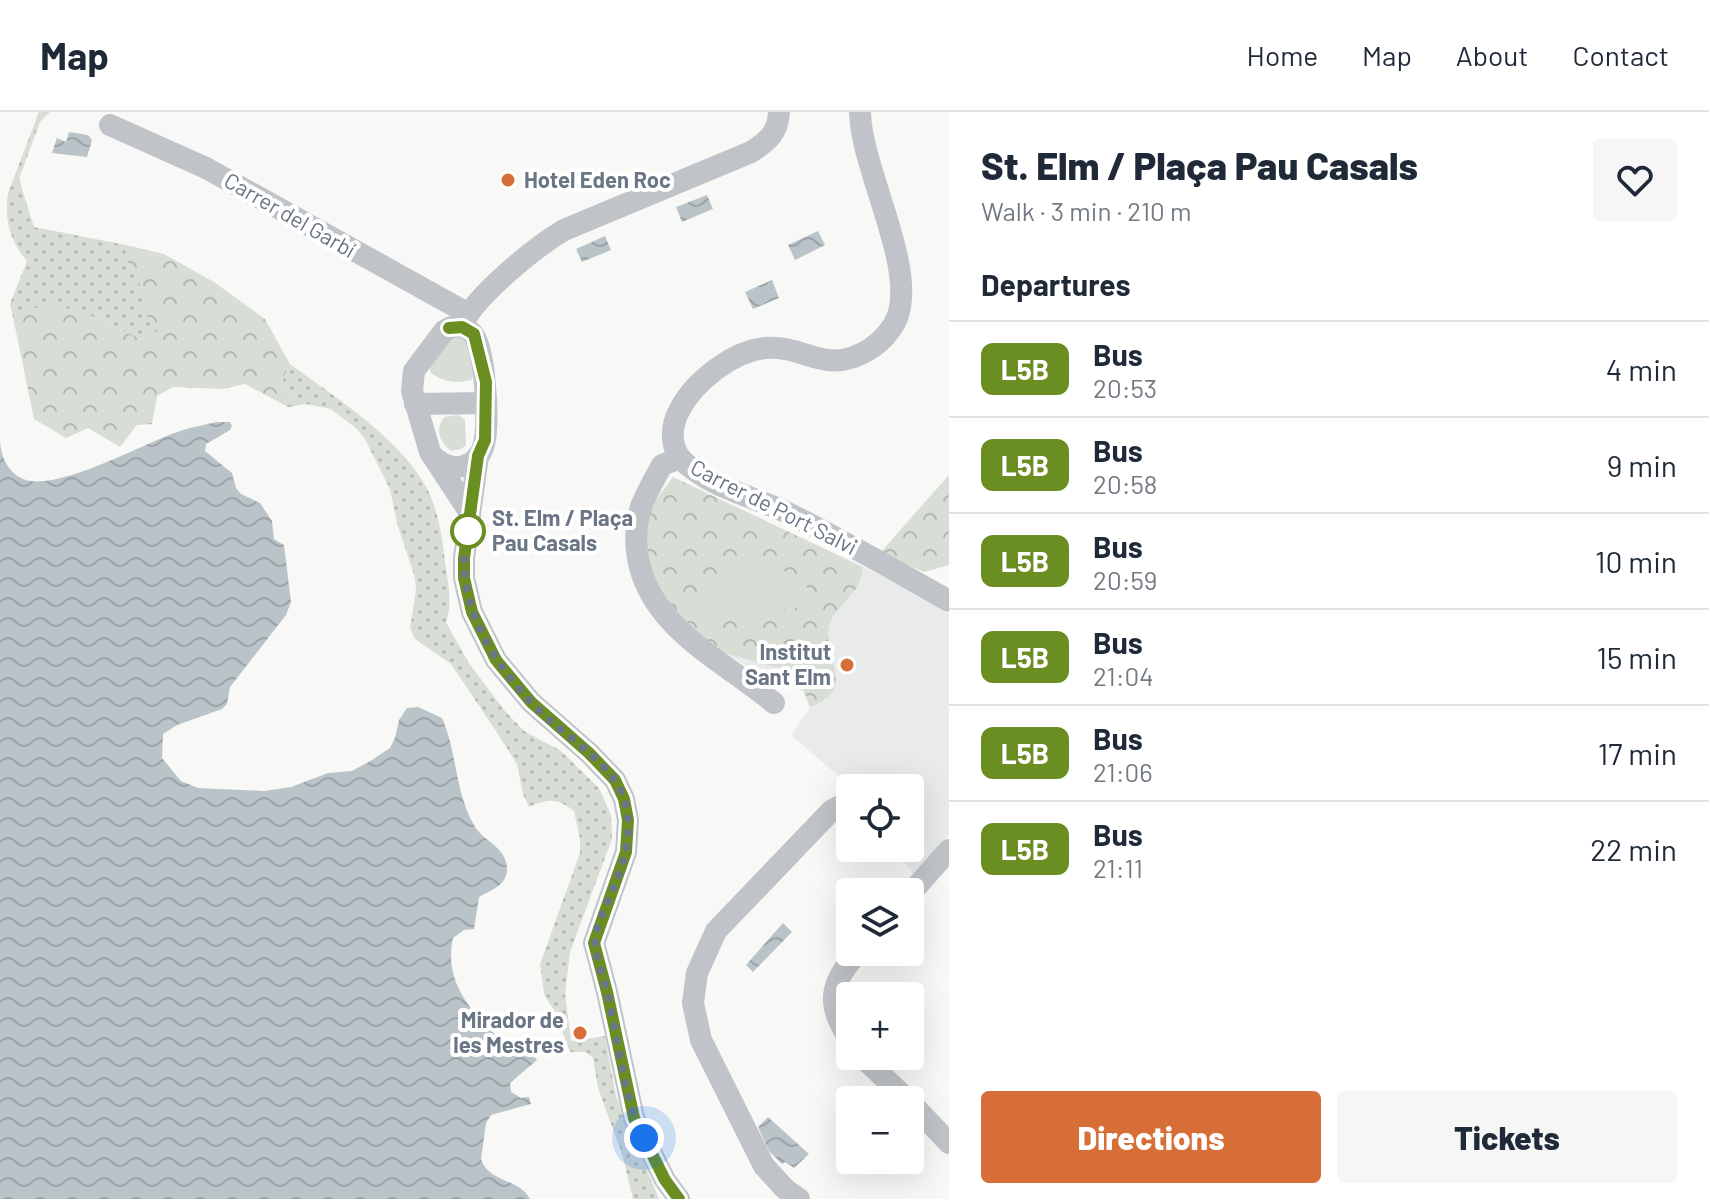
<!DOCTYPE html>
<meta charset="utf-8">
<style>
body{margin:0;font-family:Barlow,sans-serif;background:#f6f6f7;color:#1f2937;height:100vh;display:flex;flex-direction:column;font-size:30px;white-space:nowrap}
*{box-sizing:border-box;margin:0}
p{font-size:26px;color:#747a83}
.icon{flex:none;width:44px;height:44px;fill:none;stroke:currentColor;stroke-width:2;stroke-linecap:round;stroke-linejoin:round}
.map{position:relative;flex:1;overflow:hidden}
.side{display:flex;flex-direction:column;background:#fff;width:760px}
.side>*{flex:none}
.badge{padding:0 16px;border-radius:12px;font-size:28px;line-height:52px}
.fabs{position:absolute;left:836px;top:662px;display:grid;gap:16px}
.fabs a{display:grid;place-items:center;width:88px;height:88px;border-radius:8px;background:#fff;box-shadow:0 8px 32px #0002;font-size:40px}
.you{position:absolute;width:40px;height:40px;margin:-20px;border:6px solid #fff;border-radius:50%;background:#1a73e8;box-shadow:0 0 0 12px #1a73e833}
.map>.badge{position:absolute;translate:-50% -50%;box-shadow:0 0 0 4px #fff}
h2{padding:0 32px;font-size:30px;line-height:72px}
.round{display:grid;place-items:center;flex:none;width:84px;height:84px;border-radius:8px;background:#f6f6f7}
.head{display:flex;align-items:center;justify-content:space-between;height:136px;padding:0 32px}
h1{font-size:38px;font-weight:800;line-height:60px}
.button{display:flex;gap:16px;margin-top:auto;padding:16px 32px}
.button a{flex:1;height:92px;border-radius:8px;background:#d76e38;color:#fff;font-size:32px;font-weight:800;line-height:92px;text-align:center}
.button a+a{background:#f6f6f7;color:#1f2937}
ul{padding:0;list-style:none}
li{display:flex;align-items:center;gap:24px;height:96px;padding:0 32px;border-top:2px solid #e0e1e3}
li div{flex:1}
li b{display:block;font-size:30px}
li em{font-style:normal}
li .badge{min-width:88px;font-weight:700;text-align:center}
header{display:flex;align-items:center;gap:48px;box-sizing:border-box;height:112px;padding:0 40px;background:#fff;border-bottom:2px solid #e0e1e3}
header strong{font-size:38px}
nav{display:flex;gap:44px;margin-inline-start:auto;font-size:28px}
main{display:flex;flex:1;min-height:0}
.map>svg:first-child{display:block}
.built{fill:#e9ebea}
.grass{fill:url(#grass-dots)}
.forest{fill:url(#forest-crowns)}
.garden{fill:#d8ddd6}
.water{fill:url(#water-waves)}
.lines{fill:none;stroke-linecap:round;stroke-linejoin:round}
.minor{stroke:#c0c4c8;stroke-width:22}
.line-casing{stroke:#fff;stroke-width:18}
.line{stroke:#6b8e23;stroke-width:12}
.walk{stroke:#6a7685;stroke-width:8;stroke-dasharray:0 14.4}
.poi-dot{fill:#d76e38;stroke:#fff;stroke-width:3}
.stop-dot{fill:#fff;stroke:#6b8e23;stroke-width:4}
.labels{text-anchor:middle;stroke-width:8;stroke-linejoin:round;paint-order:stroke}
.poi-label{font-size:22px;font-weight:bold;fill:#6a7685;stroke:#fff;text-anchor:end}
.street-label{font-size:22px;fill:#6a7685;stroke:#fff}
.stop-label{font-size:22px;font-weight:bold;fill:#6a7685;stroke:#fff;text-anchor:start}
</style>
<header>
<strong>Map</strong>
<nav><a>Home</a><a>Map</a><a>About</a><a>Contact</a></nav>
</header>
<main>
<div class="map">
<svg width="949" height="1087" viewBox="0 0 949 1087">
<defs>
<pattern id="grass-dots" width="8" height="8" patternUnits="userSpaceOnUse" patternTransform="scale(2)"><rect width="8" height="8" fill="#d8ddd6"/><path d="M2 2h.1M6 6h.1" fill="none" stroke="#b3b8b3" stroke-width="1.8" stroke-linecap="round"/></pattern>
<pattern id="forest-crowns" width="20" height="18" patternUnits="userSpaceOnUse" patternTransform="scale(2)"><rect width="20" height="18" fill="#d8ddd6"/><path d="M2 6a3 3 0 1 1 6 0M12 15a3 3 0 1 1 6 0" fill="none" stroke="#b3b8b3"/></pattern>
<pattern id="water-waves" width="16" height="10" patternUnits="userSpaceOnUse" patternTransform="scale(2)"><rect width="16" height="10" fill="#bac3c8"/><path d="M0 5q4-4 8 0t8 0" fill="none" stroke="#9ba3a8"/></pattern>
</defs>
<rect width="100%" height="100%" fill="#f8f9f6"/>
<polygon class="built" points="673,365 911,478 949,502 949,722 934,742 914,763 895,736 910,736 910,676 873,676 864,665 842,667 791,623 810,596 804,580 765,565 725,541 655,389"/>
<g class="grass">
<path d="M39 0H50L40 10 19 67 34 115 126 133C125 151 136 161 142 176 149 197 143 199 159 219L141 227 89 203 28 197 15 215 10 192 27 149C10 129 4 107 8 81Z"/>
<path d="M290 252C336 286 414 335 433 390 440 410 443 430 445 450 448 471 453 490 446 510L468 550 505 599 524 619 561 639 599 676 611 703 612 727 570 840 565 881 571 929 605 924 616 984 659 1087H633L623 1045 598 976 593 946 586 940H570L556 902 544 882 540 852 580 741V727L574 699C558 686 548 686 529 695L523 682 517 652 492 613 451 552 415 527 410 516 416 478 415 466 397 411 390 377 365 327 357 317 331 297 306 292 292 282 282 267Z"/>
</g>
<g class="forest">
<polygon points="126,133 164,142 214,170 265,207 290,252 282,267 292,282 306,292 288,295 245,272 223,277 173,275 157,284 152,312 137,313 120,335 88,316 66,326 34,307 15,215 28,197 56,193 89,203 141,227 158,219 147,204 142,176 125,144"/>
<polygon points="949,363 949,453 924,460 880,441"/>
<path d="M673 365 863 455C862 460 861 468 858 473 851 487 833 498 829 514 823 548 858 577 810 595L804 580 806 560 771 554 725 541 696 526 651 468 644 414 655 389Z"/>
</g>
<g class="garden">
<path d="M453 223H461L468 229 475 261 471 268C455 272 443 270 430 260V253Z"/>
<path d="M458 303 465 308 466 333 461 337 451 339C439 329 435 318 444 305Z"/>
<polygon points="743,453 790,460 810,478 804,495 775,498 717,512 702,505 703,482 717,467"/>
</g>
<g class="water">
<polygon points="69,20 88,23 92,28 87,45 52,41 57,26 66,30"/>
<polygon points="707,83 713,97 682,110 676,95"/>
<polygon points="818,119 825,133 795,148 788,133"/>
<polygon points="605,124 611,138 582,150 576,137"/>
<polygon points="772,168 779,186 753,197 745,180"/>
<path d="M216 310H230L232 314 230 318 206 332 205 339 232 361 236 376 241 382 260 391 272 409 274 427 284 433 291 490 286 503 230 575 227 592 222 597 177 613 163 622 162 646 181 669 198 676 264 679 291 675 328 661 352 659 372 648 390 636 395 626 399 608 407 596 418 595 442 606C457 639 455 681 474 713 482 729 506 734 507 756 508 773 491 778 479 785L474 817 464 818 453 826C442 877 480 908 514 940L531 941 537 948 510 971 511 980 521 986 529 985 531 992 491 1003 486 1011 481 1047C489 1071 519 1066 530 1087H0V327C0 342 7 360 23 367 56 381 146 330 180 319 192 315 205 313 216 310Z"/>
<polygon points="783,811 792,820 753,860 746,853"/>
<polygon points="768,1005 809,1042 794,1056 785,1050 782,1052 769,1039 758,1015"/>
</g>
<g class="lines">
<g class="minor">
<path d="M860 0C861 57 917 155 897 206 892 218 881 230 870 237 825 265 808 233 765 236 733 239 695 269 680 297 671 313 669 334 682 348 710 376 756 385 790 402 844 429 896 459 949 489"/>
<polyline points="110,13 206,56 467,201"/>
<path d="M462 214C473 185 537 134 564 118L751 40C768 29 778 21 779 0"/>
<polyline points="415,292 486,291"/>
<polyline points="478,344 464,446 464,466 472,500 496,548 531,590 589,641 615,668 624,687 628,708 626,740 594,831 607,880 634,1006 665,1068 679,1087"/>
<path d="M435 346C443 353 453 357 464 354 474 351 482 342 484 332 489 312 486 236 472 221 464 212 453 213 444 219L414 259 412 279 430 340 470 401"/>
<path d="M680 346 662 353C655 366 648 378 642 392 636 409 635 429 638 446 650 516 724 549 774 591"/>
<polyline points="910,782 949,738"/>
<path d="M850 928C826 891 829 873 858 840"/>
<polyline points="861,944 908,988"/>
<polyline points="910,990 949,1031"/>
<polyline points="799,1087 785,1077 764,1054 701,928 693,891 697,861 716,819 832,698 850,689"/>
</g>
</g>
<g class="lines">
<g class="line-casing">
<polyline id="line" points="449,216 462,215 474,222 486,270 485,328 478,344 464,446 464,466 472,500 496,548 531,590 589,641 615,668 624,687 628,708 626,740 594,831 607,880 634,1006 665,1068 679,1087"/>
</g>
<use href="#line" class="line"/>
<path class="walk" d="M468 419C450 491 499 564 554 612 579 633 613 655 624 687 637 725 619 763 604 798 600 807 594 822 595 833 596 848 604 865 607 880 619 928 622 982 644 1026"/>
</g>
<g class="poi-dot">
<circle cx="508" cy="68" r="8"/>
<circle cx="847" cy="553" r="8"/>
<circle cx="580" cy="921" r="8"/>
</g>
<circle class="stop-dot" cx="468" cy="419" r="16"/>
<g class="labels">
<g class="poi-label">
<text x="524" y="76" text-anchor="start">Hotel Eden Roc</text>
<text x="831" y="548">Institut<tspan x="831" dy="25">Sant Elm</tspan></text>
<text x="564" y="916">Mirador de<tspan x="564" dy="25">les Mestres</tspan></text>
</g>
<g class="street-label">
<text transform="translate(290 103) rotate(30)" y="8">Carrer del Garbí</text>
<text transform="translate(774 395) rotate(27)" y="8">Carrer de Port Salvi</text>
</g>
<g class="stop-label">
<text x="492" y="414">St. Elm / Plaça<tspan x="492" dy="25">Pau Casals</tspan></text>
</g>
</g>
</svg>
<div class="fabs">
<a><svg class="icon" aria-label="locate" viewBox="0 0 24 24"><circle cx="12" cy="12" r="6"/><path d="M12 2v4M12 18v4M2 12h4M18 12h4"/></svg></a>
<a><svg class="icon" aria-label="layers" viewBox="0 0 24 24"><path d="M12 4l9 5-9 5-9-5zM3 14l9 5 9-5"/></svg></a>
<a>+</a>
<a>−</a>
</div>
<div class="you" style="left:644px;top:1026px"></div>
</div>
<section class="side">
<div class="head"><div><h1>St. Elm / Plaça Pau Casals</h1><p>Walk · 3 min · 210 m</p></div><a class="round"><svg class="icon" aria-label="heart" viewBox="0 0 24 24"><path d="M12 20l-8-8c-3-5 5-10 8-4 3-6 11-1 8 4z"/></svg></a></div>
<h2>Departures</h2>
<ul>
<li><span class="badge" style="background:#6b8e23;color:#fff">L5B</span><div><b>Bus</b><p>20:53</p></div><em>4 min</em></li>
<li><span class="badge" style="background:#6b8e23;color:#fff">L5B</span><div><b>Bus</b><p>20:58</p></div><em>9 min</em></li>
<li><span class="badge" style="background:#6b8e23;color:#fff">L5B</span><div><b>Bus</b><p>20:59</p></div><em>10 min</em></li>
<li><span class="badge" style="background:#6b8e23;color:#fff">L5B</span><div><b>Bus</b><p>21:04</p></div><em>15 min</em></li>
<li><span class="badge" style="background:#6b8e23;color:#fff">L5B</span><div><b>Bus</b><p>21:06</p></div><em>17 min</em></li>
<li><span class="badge" style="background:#6b8e23;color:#fff">L5B</span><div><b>Bus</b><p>21:11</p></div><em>22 min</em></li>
</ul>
<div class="button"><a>Directions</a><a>Tickets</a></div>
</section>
</main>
